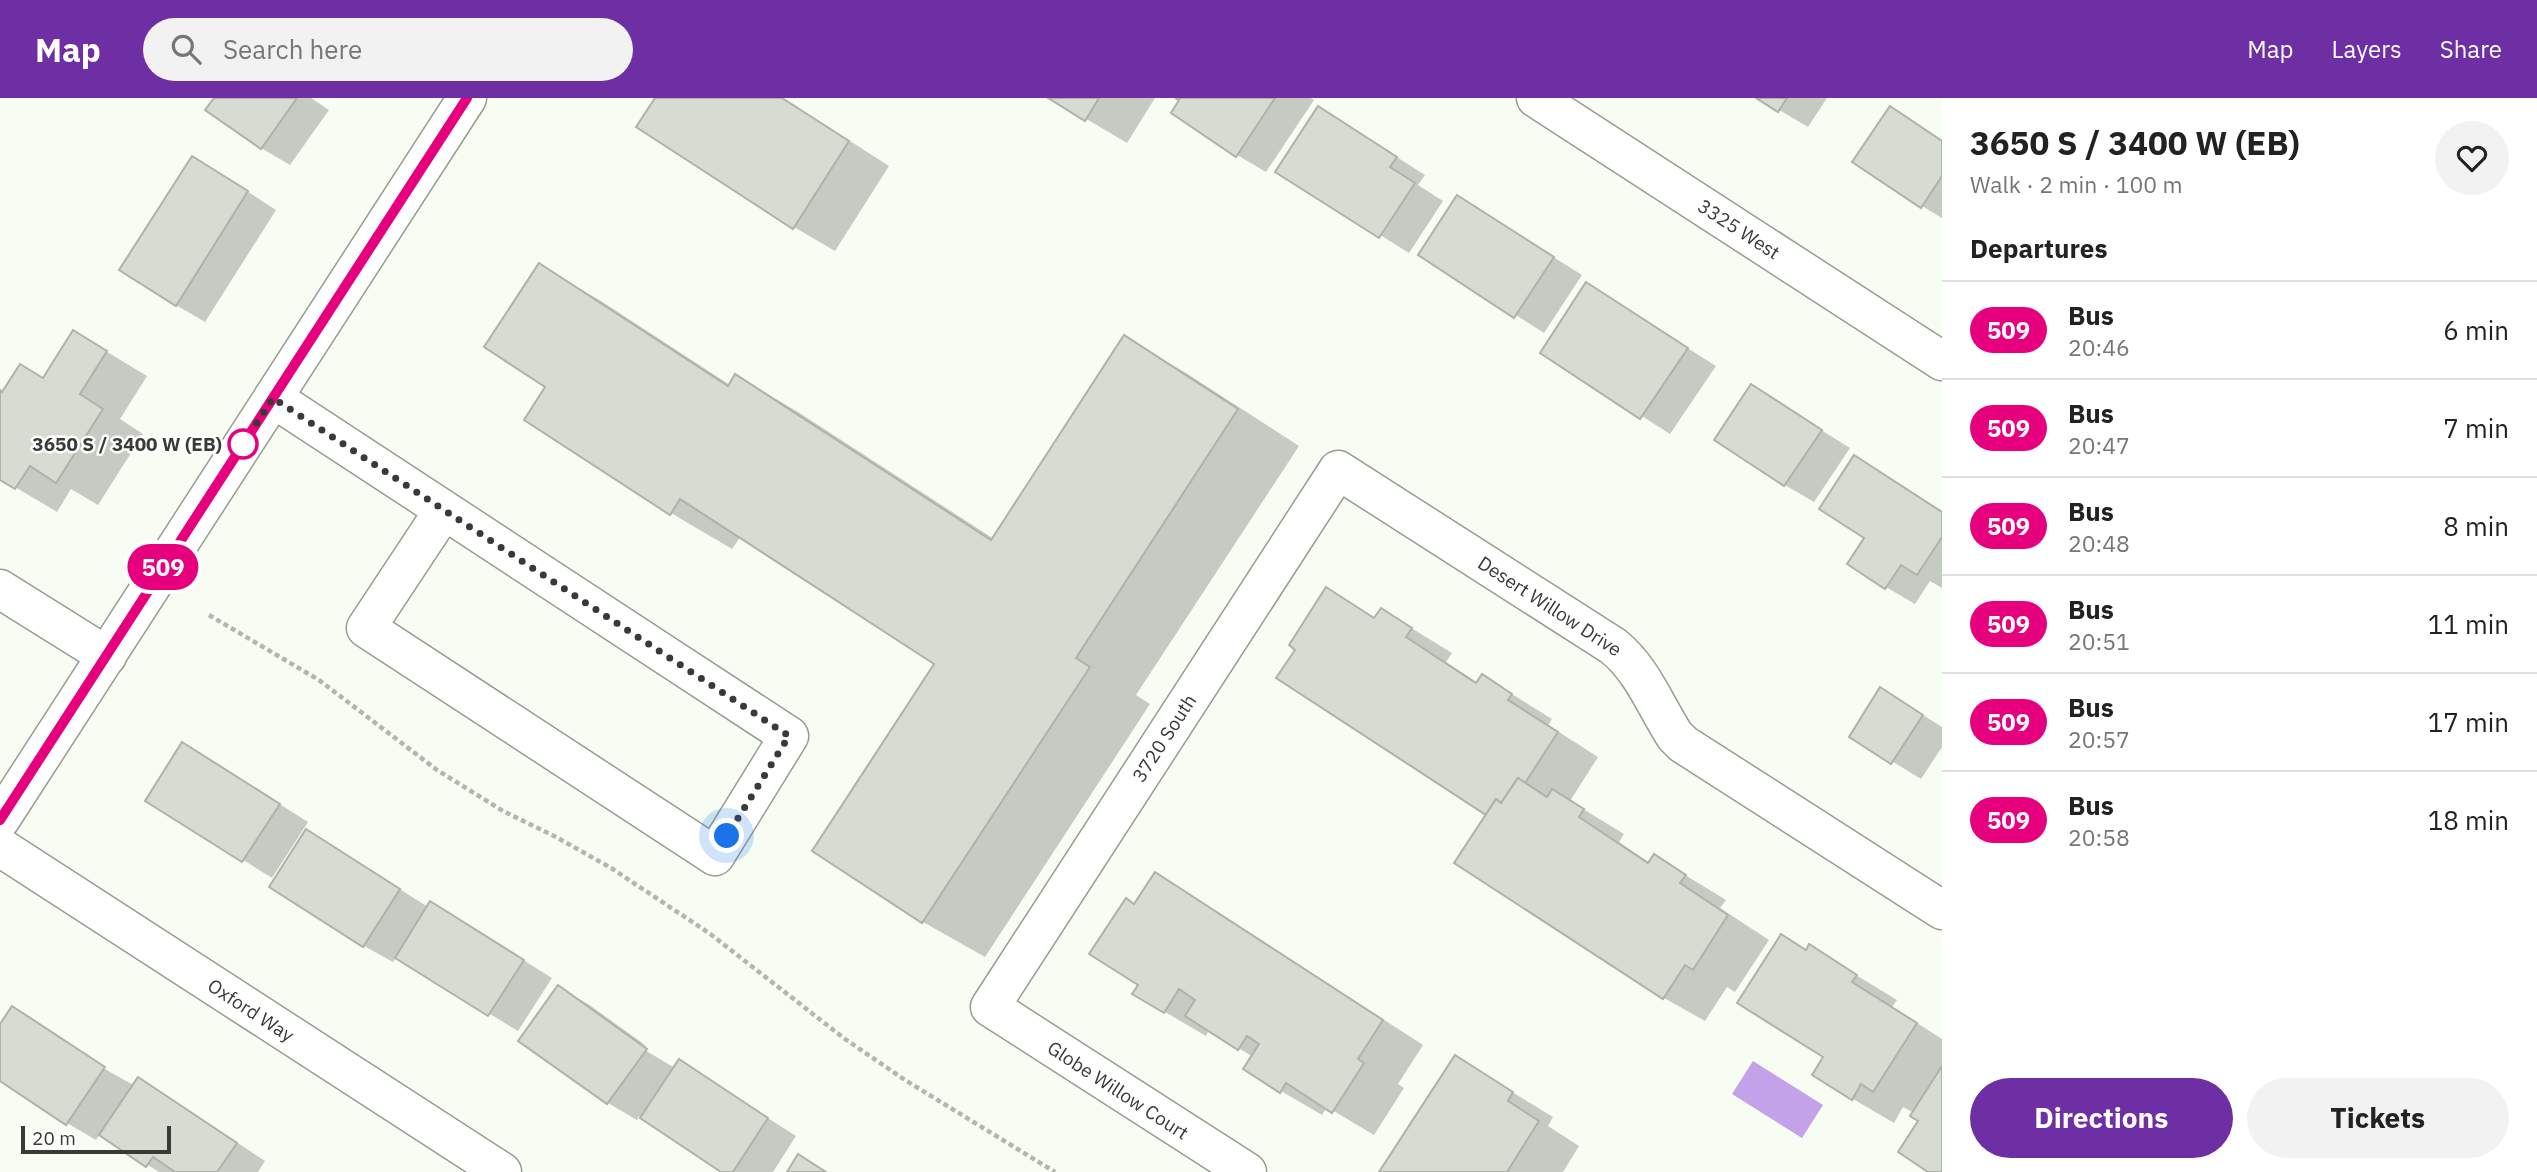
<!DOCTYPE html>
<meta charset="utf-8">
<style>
body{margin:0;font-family:"IBM Plex Sans",sans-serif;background:#f2f2f2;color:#222;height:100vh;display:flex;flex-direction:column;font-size:26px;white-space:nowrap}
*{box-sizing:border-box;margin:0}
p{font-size:23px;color:#767676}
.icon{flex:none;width:38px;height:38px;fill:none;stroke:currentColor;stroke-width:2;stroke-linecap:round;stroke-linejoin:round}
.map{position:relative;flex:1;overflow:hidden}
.details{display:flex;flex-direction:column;background:#fff;width:595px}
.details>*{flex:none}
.badge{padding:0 14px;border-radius:23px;font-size:24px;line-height:46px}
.scale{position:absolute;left:21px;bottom:18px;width:150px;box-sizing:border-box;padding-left:7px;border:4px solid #383a36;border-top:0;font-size:19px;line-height:24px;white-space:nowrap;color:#383a36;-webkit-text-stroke:5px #fff;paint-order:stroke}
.you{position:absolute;width:35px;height:35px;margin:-18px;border:5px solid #fff;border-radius:50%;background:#1a73e8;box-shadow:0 0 0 10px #1a73e833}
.map>.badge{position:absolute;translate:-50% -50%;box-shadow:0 0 0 4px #fff}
h2{padding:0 28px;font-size:26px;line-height:63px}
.round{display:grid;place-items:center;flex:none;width:74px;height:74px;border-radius:37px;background:#f2f2f2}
.headline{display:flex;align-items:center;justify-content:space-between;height:119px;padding:0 28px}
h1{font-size:33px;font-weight:800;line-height:52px}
.button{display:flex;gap:14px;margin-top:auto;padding:14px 28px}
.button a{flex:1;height:80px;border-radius:42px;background:#6f2fa4;color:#fff;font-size:28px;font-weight:800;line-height:80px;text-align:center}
.button a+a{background:#f2f2f2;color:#222}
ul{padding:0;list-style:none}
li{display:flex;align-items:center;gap:21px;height:98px;padding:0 28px;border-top:2px solid #e0e0e0}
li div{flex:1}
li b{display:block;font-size:26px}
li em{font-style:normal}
li .badge{min-width:77px;font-weight:700;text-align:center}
header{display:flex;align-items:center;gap:42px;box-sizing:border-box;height:98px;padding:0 35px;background:#6f2fa4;color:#fff}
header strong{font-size:33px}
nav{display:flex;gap:38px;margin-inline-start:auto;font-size:24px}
.search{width:490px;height:63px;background:#f2f2f2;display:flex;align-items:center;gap:18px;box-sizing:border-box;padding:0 24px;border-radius:38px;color:#767676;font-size:26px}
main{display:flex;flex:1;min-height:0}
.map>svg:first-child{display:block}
.water{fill:#c4a2ea}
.shadow{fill:#0003}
.building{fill:#d6dcd2;stroke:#adb3a9;stroke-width:2}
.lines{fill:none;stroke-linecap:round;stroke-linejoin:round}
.minor-casing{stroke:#979c93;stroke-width:41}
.path{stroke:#b1b6ae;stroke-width:4.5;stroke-dasharray:5 3.5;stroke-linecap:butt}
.minor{stroke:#fff;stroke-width:38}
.line-casing{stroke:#fff;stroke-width:16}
.line{stroke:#e6007e;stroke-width:10}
.walk{stroke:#383a36;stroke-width:7;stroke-dasharray:0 12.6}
.stop-dot{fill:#fff;stroke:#e6007e;stroke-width:3.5}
.labels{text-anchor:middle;stroke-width:5;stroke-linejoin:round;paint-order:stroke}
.street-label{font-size:19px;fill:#383a36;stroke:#fff}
.stop-label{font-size:19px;font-weight:bold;fill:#383a36;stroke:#fff;text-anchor:end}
</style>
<header>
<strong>Map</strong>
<div class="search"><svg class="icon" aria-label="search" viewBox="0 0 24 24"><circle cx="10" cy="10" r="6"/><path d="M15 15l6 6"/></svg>Search here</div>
<nav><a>Map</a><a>Layers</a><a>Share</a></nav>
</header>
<main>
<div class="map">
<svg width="1942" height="1074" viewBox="0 0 1942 1074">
<rect width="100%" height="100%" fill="#f7fdf3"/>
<polygon class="water" points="1753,963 1823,1007 1802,1040 1732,996"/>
<g class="shadow">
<polygon points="216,0 311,0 329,12 290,67 261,50"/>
<polygon points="657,0 783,0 889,68 835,153 794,129"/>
<polygon points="1051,0 1155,0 1127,45"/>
<polygon points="1178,0 1311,0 1314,2 1266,74 1237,57"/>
<polygon points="1759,0 1827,0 1808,29"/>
<polygon points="1319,10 1425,77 1418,87 1443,103 1409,155 1278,73"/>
<polygon points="1890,10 1942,42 1942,120 1922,108"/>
<polygon points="222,77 276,112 205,224 176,207"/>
<polygon points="1458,99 1582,177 1544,235 1421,156"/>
<polygon points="539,167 601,203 730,287 736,278 798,314 994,441 1125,240 1186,275 1299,348 1136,597 1150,606 985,859 923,824 815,753 936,566 741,438 732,451 671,415 547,289"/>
<polygon points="1586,186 1716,268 1670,336 1542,254"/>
<polygon points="74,234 147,278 120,321 143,336 98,407 71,391 57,414 0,380 0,293 3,295 44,282"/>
<polygon points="1751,288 1850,350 1814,404 1785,387"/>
<polygon points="1855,359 1942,414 1942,490 1930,483 1915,506 1886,489 1867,439"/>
<polygon points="1327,492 1376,521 1382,512 1452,555 1446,564 1478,585 1483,578 1552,621 1548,627 1598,659 1570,703 1624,736 1619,744 1650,765 1654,758 1726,802 1720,810 1769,842 1735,894 1727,889 1705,923 1664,900 1488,716 1297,551"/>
<polygon points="1910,609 1942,629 1942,649 1921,681 1851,638"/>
<polygon points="212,663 308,724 272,780 148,702"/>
<polygon points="335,750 428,809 459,822 552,880 518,933 396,859 393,864 364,848 272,788"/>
<polygon points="1155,776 1196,800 1423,947 1398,986 1404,990 1374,1037 1327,1009 1322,1017 1281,993 1253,959 1209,932 1206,938 1165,914 1140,887 1135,808"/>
<polygon points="1810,849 1897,902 1892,909 1942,941 1942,1074 1931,1074 1920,1023 1914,1015 1903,1009 1894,1025 1853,1001 1825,958 1807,853"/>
<polygon points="559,890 588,906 648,949 640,945 638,948 675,970 680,964 796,1038 773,1074 725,1074 639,1018 637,1022 608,1005"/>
<polygon points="13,910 97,964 96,966 135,988 138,981 167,998 265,1063 258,1074 159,1074 100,1036 96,1042 67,1025 0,980 0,929"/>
<polygon points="1455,959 1553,1019 1548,1028 1579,1048 1563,1074 1382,1074"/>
</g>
<g class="building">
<polygon points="214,0 297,0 261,51 205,12"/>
<polygon points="655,0 782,0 849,43 793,131 636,29"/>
<polygon points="1048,0 1099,0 1085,23"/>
<polygon points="1175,0 1275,0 1236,59 1171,15 1179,2"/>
<polygon points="1756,0 1787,0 1778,14"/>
<polygon points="1318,8 1397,59 1390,69 1415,85 1379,140 1275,74"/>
<polygon points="1890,8 1942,43 1942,78 1921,110 1852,64"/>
<polygon points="192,58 248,93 176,208 119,172"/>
<polygon points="1457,97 1554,159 1514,220 1418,157"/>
<polygon points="539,165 728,288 735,276 991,442 1124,237 1238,311 1076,560 1090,569 922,825 812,753 934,566 680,401 670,417 524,322 545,289 484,249"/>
<polygon points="1586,184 1688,250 1640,321 1540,255"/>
<polygon points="73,232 107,253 80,296 103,311 56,385 30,368 15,391 0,382 0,292 2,294 20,266 43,280"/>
<polygon points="1751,286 1822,332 1784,388 1714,342"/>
<polygon points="1854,357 1942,414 1942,439 1917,477 1901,467 1885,491 1847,466 1864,440 1819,411"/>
<polygon points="1326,489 1374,520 1381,510 1412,530 1406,539 1476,585 1482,576 1512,596 1508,602 1558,634 1525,685 1518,680 1501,705 1496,701 1486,717 1276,580 1295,552 1289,547"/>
<polygon points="1880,589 1923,617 1891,666 1849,639"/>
<polygon points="182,644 280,706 242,764 145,703"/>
<polygon points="1518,680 1547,699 1552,691 1584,711 1579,719 1648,765 1654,756 1686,777 1680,785 1728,817 1693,872 1685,867 1663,901 1454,765 1496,701 1501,705"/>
<polygon points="306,731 400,791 363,849 269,789"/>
<polygon points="1155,774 1383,922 1358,961 1364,965 1332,1015 1286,985 1280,995 1243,971 1259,946 1247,938 1238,952 1185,918 1195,902 1179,891 1164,915 1132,896 1138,887 1089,856 1126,800 1134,806"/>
<polygon points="430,803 524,862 488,918 395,860"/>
<polygon points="1781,836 1806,852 1809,846 1857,877 1852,884 1917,925 1873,994 1861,986 1852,1002 1812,977 1823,959 1737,905"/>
<polygon points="558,887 647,951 607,1006 518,943"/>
<polygon points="12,908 105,969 66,1027 0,983 0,926"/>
<polygon points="1455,957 1513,994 1508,1003 1539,1023 1507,1074 1379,1074"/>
<polygon points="679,961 768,1020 733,1074 721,1074 640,1020"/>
<polygon points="1942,968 1942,1074 1928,1074 1898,1054 1918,1023 1910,1018"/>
<polygon points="138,979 237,1045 217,1074 175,1074 153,1059 146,1069 99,1037"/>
<polygon points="798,1056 826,1074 787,1074"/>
</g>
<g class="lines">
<g class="minor-casing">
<g id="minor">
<polyline points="1536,0 1942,263"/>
<path d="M273 300C444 413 617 525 789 638L715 758 366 530 444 412"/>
<polyline points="0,491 107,558"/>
<polyline points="0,722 467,0"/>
<polyline points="0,749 502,1074"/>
<path d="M1247 1074 990 909 1338 372 1613 548C1642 571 1655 607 1675 638L1683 646 1942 812"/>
</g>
</g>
<polyline class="path" points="209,517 319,582 437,672 503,713 556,739 611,770 709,835 845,941 905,982 1055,1074"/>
<use href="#minor" class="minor"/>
</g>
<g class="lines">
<g class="line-casing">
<polyline id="line" points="0,722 467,0"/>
</g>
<use href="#line" class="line"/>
<polyline class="walk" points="243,346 273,300 789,638 727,738"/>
</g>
<circle class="stop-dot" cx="243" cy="346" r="14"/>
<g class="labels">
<g class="street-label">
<text transform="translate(1739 131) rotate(33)" y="7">3325 West</text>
<text transform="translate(1550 508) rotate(33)" y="7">Desert Willow Drive</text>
<text transform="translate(1164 640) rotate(-57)" y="7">3720 South</text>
<text transform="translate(251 912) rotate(33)" y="7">Oxford Way</text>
<text transform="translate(1118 992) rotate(33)" y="7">Globe Willow Court</text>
</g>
<g class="stop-label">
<text x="222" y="353">3650 S / 3400 W (EB)</text>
</g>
</g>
</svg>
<div class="scale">20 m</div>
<div class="you" style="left:727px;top:738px"></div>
<b class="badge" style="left:163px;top:469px;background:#e6007e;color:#fff">509</b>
</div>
<section class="details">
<div class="headline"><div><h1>3650 S / 3400 W (EB)</h1><p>Walk · 2 min · 100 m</p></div><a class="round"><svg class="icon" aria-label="heart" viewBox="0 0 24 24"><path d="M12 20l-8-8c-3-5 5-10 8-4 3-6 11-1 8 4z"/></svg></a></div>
<h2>Departures</h2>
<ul>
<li><span class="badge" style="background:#e6007e;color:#fff">509</span><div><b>Bus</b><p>20:46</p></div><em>6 min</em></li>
<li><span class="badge" style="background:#e6007e;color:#fff">509</span><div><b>Bus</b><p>20:47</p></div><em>7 min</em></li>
<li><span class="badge" style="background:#e6007e;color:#fff">509</span><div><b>Bus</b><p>20:48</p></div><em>8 min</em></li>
<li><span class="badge" style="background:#e6007e;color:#fff">509</span><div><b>Bus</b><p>20:51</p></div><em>11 min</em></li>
<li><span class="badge" style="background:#e6007e;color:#fff">509</span><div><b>Bus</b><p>20:57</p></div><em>17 min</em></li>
<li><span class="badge" style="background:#e6007e;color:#fff">509</span><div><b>Bus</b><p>20:58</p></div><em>18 min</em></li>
</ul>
<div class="button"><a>Directions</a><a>Tickets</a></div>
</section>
</main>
